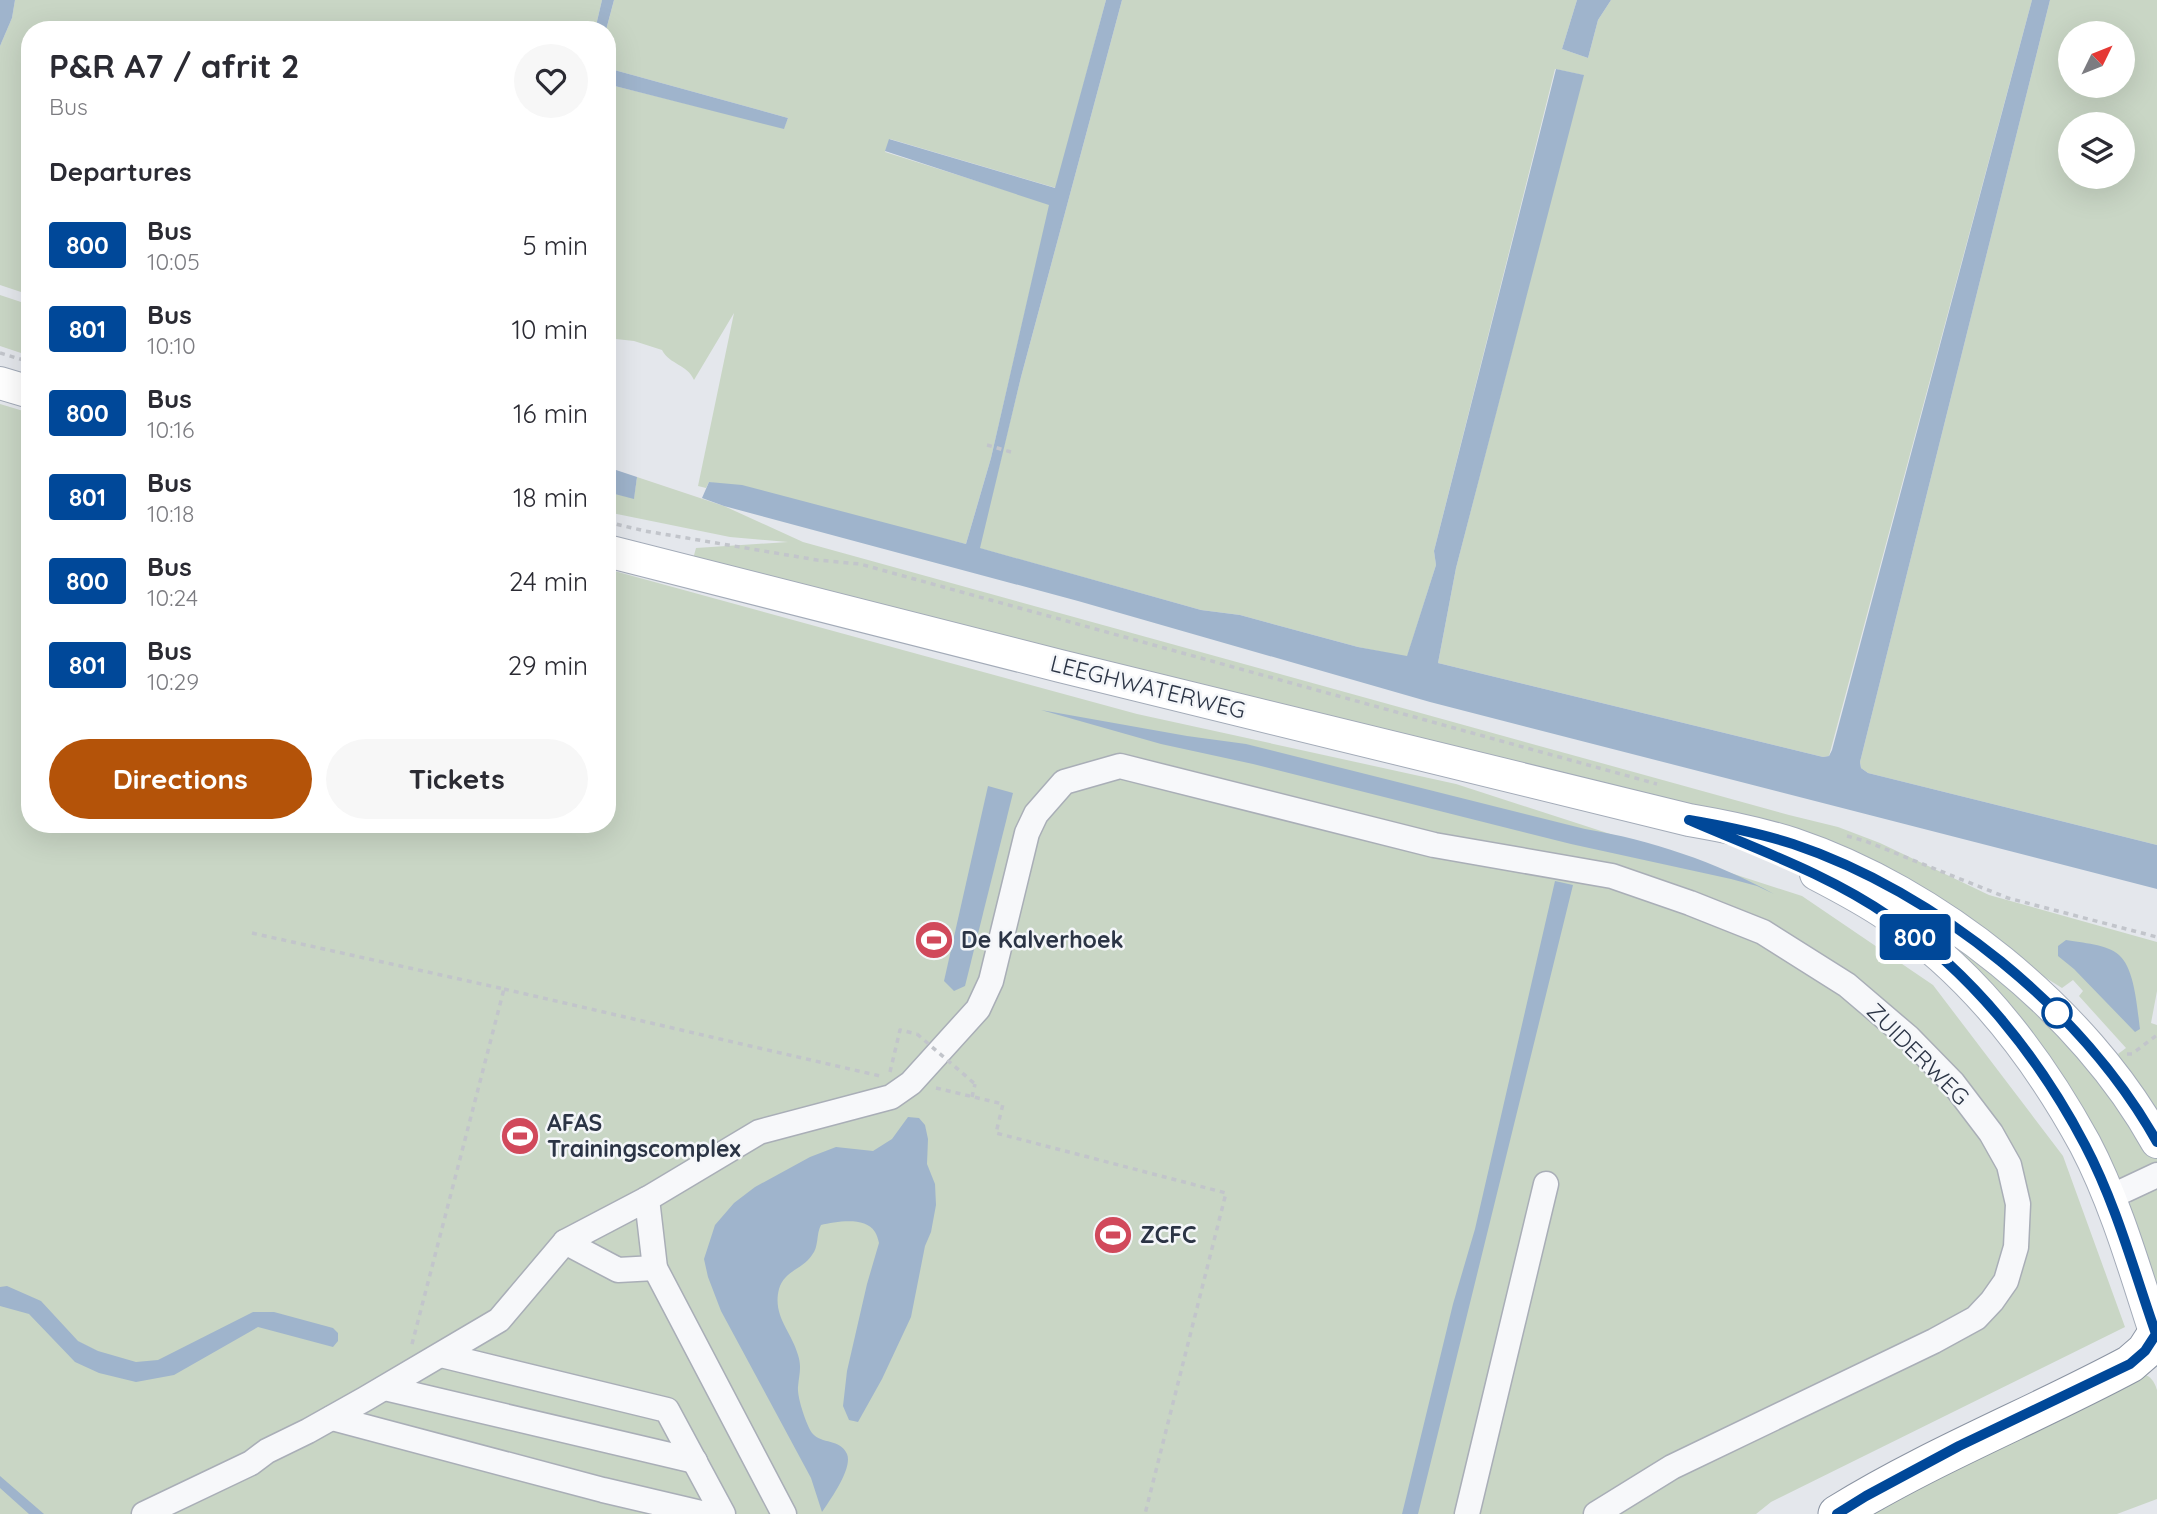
<!DOCTYPE html>
<style>
body{margin:0;font-family:Quicksand,sans-serif;background:#f7f7f7;color:#2b2b33;height:100vh;display:flex;flex-direction:column;font-size:26px;white-space:nowrap}
*{box-sizing:border-box;margin:0}
p{font-size:23px;color:#7c7c81}
.icon{flex:none;width:38px;height:38px;fill:none;stroke:currentColor;stroke-width:2;stroke-linecap:round;stroke-linejoin:round}
.map{position:relative;flex:1;overflow:hidden}
.drawer{position:absolute;left:21px;top:21px;width:595px;height:812px;display:flex;flex-direction:column;background:#fff;border-radius:28px;box-shadow:0 7px 28px #0002}
.drawer>*{flex:none}
.badge{padding:0 14px;border-radius:5px;font-size:24px;line-height:46px}
.needle{width:46px;rotate:47deg}
.buttons{position:absolute;left:2058px;top:21px;display:grid;gap:14px}
.buttons a{display:grid;place-items:center;width:77px;height:77px;border-radius:50%;background:#fff;box-shadow:0 7px 28px #0002;font-size:35px}
.map>.badge{position:absolute;translate:-50% -50%;box-shadow:0 0 0 4px #fff}
h2{padding:0 28px;font-size:26px;line-height:63px}
.round{display:grid;place-items:center;flex:none;width:74px;height:74px;border-radius:37px;background:#f7f7f7}
.summary{display:flex;align-items:center;justify-content:space-between;height:119px;padding:0 28px}
h1{font-size:33px;font-weight:700;line-height:52px}
.primary-button{display:flex;gap:14px;margin-top:auto;padding:14px 28px}
.primary-button a{flex:1;height:80px;border-radius:42px;background:#b45309;color:#fff;font-size:28px;font-weight:700;line-height:80px;text-align:center}
.primary-button a+a{background:#f7f7f7;color:#2b2b33}
ul{padding:0;list-style:none}
li{display:flex;align-items:center;gap:21px;height:84px;padding:0 28px}
li div{flex:1}
li b{display:block;font-size:26px}
li em{font-style:normal}
li .badge{min-width:77px;font-weight:700;text-align:center}
.map>svg:first-child{display:block}
.green{fill:#c9d6c5;fill-rule:evenodd}
.water{fill:#9fb4cc}
.lines{fill:none;stroke-linecap:round;stroke-linejoin:round}
.minor-casing{stroke:#a9aeb7;stroke-width:27}
.major-casing{stroke:#a3abb8;stroke-width:34}
.highway-casing{stroke:#8b94a3;stroke-width:39}
.path{stroke:#c2c5cb;stroke-width:3.5;stroke-dasharray:5 5;stroke-linecap:butt}
.minor{stroke:#f7f8fa;stroke-width:24}
.major{stroke:#fff;stroke-width:32}
.highway{stroke:#fff;stroke-width:37}
.path-bridge{stroke:#c2c5cb;stroke-width:3.5;stroke-dasharray:5 5;stroke-linecap:butt}
.line-casing{stroke:#fff;stroke-width:16}
.line{stroke:#004899;stroke-width:10}
.stop-dot{fill:#fff;stroke:#004899;stroke-width:3.5}
.labels{text-anchor:middle;stroke-width:5;stroke-linejoin:round;paint-order:stroke}
.street-label{font-size:23px;fill:#2b3445;stroke:#f4f6f9}
.poi-label{font-size:23px;font-weight:bold;fill:#2b3445;stroke:#f4f6f9;text-anchor:start}
</style>
<div class="map">
<svg width="2157" height="1514" viewBox="0 0 2157 1514">
<rect width="100%" height="100%" fill="#e4e7ec"/>
<g class="green">
<polygon points="15,0 602,0 595,30 30,30 30,295 0,285 0,46 12,18"/>
<path d="M614 0H1106L1056 188 890 139 885 152 1050 204 991 458 966 544 709 482 706 488 698 486 734 313 694 380C687 364 670 365 662 350L634 341 607 338V84L784 128 788 118 607 68 606 30Z"/>
<polygon points="1122,0 1577,0 1562,49 1588,58 1598,20 1611,0 2032,0 1829,756 1823,757 1438,663 1456,568 1583,75 1555,69 1434,551 1436,565 1407,657 1358,647 1240,615 1201,610 979,548 1021,377"/>
<path d="M2050 0H2157V845L1868 773 1861 768 1860 762ZM2070 33H2123V86H2070ZM2070 124H2123V177H2070Z"/>
<polygon points="0,295 30,305 30,356 0,346"/>
<polygon points="0,404 30,413 30,824 607,824 607,569 1137,714 1456,784 1802,896 1933,985 2063,1156 2125,1327 1771,1502 1756,1514 0,1514"/>
<polygon points="637,477 724,506 803,542 1789,815 1838,827 1880,843 1989,895 2157,942 2157,991 2151,1023 2157,1025 2157,1125 2118,1054 2126,1048 2079,996 2083,991 2073,980 2062,988 1880,874 693,559 696,548 788,542 730,537 607,512 607,492 634,498"/>
<polygon points="1837,867 2018,984 2142,1130 2157,1158 2157,1162 2113,1186 2064,1090"/>
<polygon points="2157,1186 2157,1299 2127,1207 2135,1197"/>
<path d="M2142 1374C2151 1376 2154 1381 2157 1390V1499L2117 1514H1856Z"/>
</g>
<g class="water">
<polygon points="0,0 15,0 12,18 0,46"/>
<polygon points="602,0 614,0 606,30 595,30"/>
<polygon points="1106,0 1122,0 1021,377 980,548 1201,610 1240,615 1358,647 1407,656 1436,565 1434,551 1556,69 1584,75 1456,568 1438,663 1823,757 1829,756 1832,750 2032,0 2050,0 1860,762 1861,768 1868,773 2157,845 2157,889 1430,702 1078,601 724,506 702,498 709,482 742,485 966,544 991,458 1049,205 885,151 889,139 1055,188"/>
<polygon points="1577,0 1611,0 1598,20 1588,58 1562,49"/>
<polygon points="607,68 788,118 784,129 607,84"/>
<polygon points="607,467 637,477 634,499 607,492"/>
<path d="M1041 710 1187 736 1246 744 1585 829C1651 840 1716 862 1774 894L1757 886 1731 879 1571 844 1253 764 1161 744Z"/>
<polygon points="988,786 1013,793 965,986 954,991 944,981"/>
<polygon points="1555,881 1573,885 1418,1514 1402,1514 1453,1304 1475,1229"/>
<path d="M2066 940C2082 943 2107 944 2119 955 2135 969 2137 1008 2140 1029L2135 1032 2074 969 2058 956V946Z"/>
<path d="M908 1117 919 1118 925 1125 928 1139 927 1164 935 1184 936 1205 931 1232 925 1246 911 1317 882 1379 858 1422 849 1420 843 1406 847 1371 867 1284 879 1243C878 1239 877 1235 875 1232 865 1216 836 1222 821 1225 816 1234 819 1247 812 1255 803 1269 784 1271 779 1289 772 1316 792 1332 798 1355 802 1367 799 1375 798 1387 797 1397 806 1424 812 1433 822 1445 840 1438 847 1454 853 1468 830 1500 822 1512L811 1478 721 1311 708 1277 704 1259 715 1225 734 1203 755 1187 810 1157 836 1147 873 1151 892 1139Z"/>
<polygon points="7,1286 41,1301 78,1341 98,1351 136,1362 158,1360 253,1312 274,1312 333,1328 338,1333 338,1341 333,1347 258,1327 174,1375 136,1382 99,1373 75,1362 29,1314 0,1306 0,1287"/>
<polygon points="0,1476 44,1514 29,1514 0,1488"/>
</g>
<g class="lines">
<g class="minor-casing">
<g id="minor">
<polyline points="2108,1198 2157,1175"/>
<polyline points="647,1199 655,1268 784,1514"/>
<polyline points="565,1242 618,1270 655,1268"/>
<polyline points="441,1355 667,1410 723,1514"/>
<polyline points="385,1388 695,1461"/>
<polyline points="332,1418 603,1490 705,1514"/>
<polyline points="144,1514 251,1463 267,1451 308,1431 365,1399 499,1320 565,1242 647,1199 759,1132 891,1097 911,1083 978,1009 991,981 1027,833 1036,814 1064,782 1120,766 1434,845 1612,876 1690,903 1763,932 1847,985 1908,1037 1953,1083 1991,1133 2009,1165 2018,1204 2016,1247 2006,1281 1992,1301 1976,1318 1934,1341 1672,1467 1596,1514"/>
<polyline points="1467,1514 1546,1184"/>
</g>
</g>
<g class="major-casing">
<g id="major">
<polyline points="0,383 30,392"/>
<path d="M607 551 1060 666 1689 820C1724 826 1759 833 1793 844 1936 892 2084 1010 2157 1142"/>
<path d="M1816 874C1841 887 1866 900 1889 916 1973 973 2037 1056 2085 1144 2116 1203 2136 1274 2157 1338"/>
</g>
</g>
<g class="highway-casing">
<path id="highway" d="M1837 1514C1931 1456 2033 1416 2130 1364L2145 1351 2156 1334"/>
</g>
<g class="path">
<polyline points="0,353 30,362"/>
<polyline points="987,445 1011,452"/>
<polyline points="607,522 645,531 817,560 860,564 1657,784"/>
<polyline points="1847,836 1865,841 2008,898 2157,937"/>
<polyline points="252,933 504,989 411,1348"/>
<polyline points="504,989 880,1076"/>
<polyline points="2127,1054 2132,1054 2157,1035"/>
<polyline points="890,1072 900,1030 917,1034"/>
<polyline points="936,1088 1003,1104 996,1133 1226,1193 1145,1514"/>
<polyline points="972,1097 975,1084"/>
</g>
<use href="#minor" class="minor"/>
<use href="#major" class="major"/>
<use href="#highway" class="highway"/>
<polyline class="path-bridge" points="917,1034 975,1084"/>
</g>
<g class="lines">
<g class="line-casing">
<path id="line" d="M1837 1514 1866 1496 1959 1446 2130 1364 2145 1351 2156 1334C2134 1271 2116 1204 2085 1145 2039 1057 1972 973 1890 917 1828 874 1758 850 1689 820 1724 826 1759 833 1793 844 1936 892 2083 1010 2157 1142"/>
</g>
<use href="#line" class="line"/>
</g>
<defs>
<g id="stadium-disc" transform="scale(2.0125)"><circle r="9.5" fill="#d1495b" stroke="#f4f6f9"/><path d="M0-5a6.5 5 0 1 0 0 10a6.5 5 0 1 0 0-10ZM-3.5-1.8h7v3.6h-7Z" fill="#fff"/></g>
</defs>
<g fill-rule="evenodd">
<use href="#stadium-disc" x="934" y="940"/>
<use href="#stadium-disc" x="520" y="1136"/>
<use href="#stadium-disc" x="1113" y="1235"/>
</g>
<circle class="stop-dot" cx="2057" cy="1013" r="14"/>
<g class="labels">
<g class="street-label">
<text transform="translate(1148 687) rotate(14)" y="8">LEEGHWATERWEG</text>
<text transform="translate(1918 1054) rotate(45)" y="8">ZUIDERWEG</text>
</g>
<g class="poi-label">
<text x="961" y="948">De Kalverhoek</text>
<text x="547" y="1131">AFAS<tspan x="547" dy="26">Trainingscomplex</tspan></text>
<text x="1140" y="1243">ZCFC</text>
</g>
</g>
</svg>
<div class="buttons">
<a><svg class="needle" viewBox="-14 -14 28 28"><path d="M0-13l5 13h-10z" fill="#e53935"/><path d="M0 13l5-13h-10z" fill="#7c7c81"/></svg></a>
<a><svg class="icon" aria-label="layers" viewBox="0 0 24 24"><path d="M12 4l9 5-9 5-9-5zM3 14l9 5 9-5"/></svg></a>
</div>
<b class="badge" style="left:1915px;top:937px;background:#004899;color:#fff">800</b>
<section class="drawer">
<div class="summary"><div><h1>P&amp;R A7 / afrit 2</h1><p>Bus</p></div><a class="round"><svg class="icon" aria-label="heart" viewBox="0 0 24 24"><path d="M12 20l-8-8c-3-5 5-10 8-4 3-6 11-1 8 4z"/></svg></a></div>
<h2>Departures</h2>
<ul>
<li><span class="badge" style="background:#004899;color:#fff">800</span><div><b>Bus</b><p>10:05</p></div><em>5 min</em></li>
<li><span class="badge" style="background:#004899;color:#fff">801</span><div><b>Bus</b><p>10:10</p></div><em>10 min</em></li>
<li><span class="badge" style="background:#004899;color:#fff">800</span><div><b>Bus</b><p>10:16</p></div><em>16 min</em></li>
<li><span class="badge" style="background:#004899;color:#fff">801</span><div><b>Bus</b><p>10:18</p></div><em>18 min</em></li>
<li><span class="badge" style="background:#004899;color:#fff">800</span><div><b>Bus</b><p>10:24</p></div><em>24 min</em></li>
<li><span class="badge" style="background:#004899;color:#fff">801</span><div><b>Bus</b><p>10:29</p></div><em>29 min</em></li>
</ul>
<div class="primary-button"><a>Directions</a><a>Tickets</a></div>
</section>
</div>
